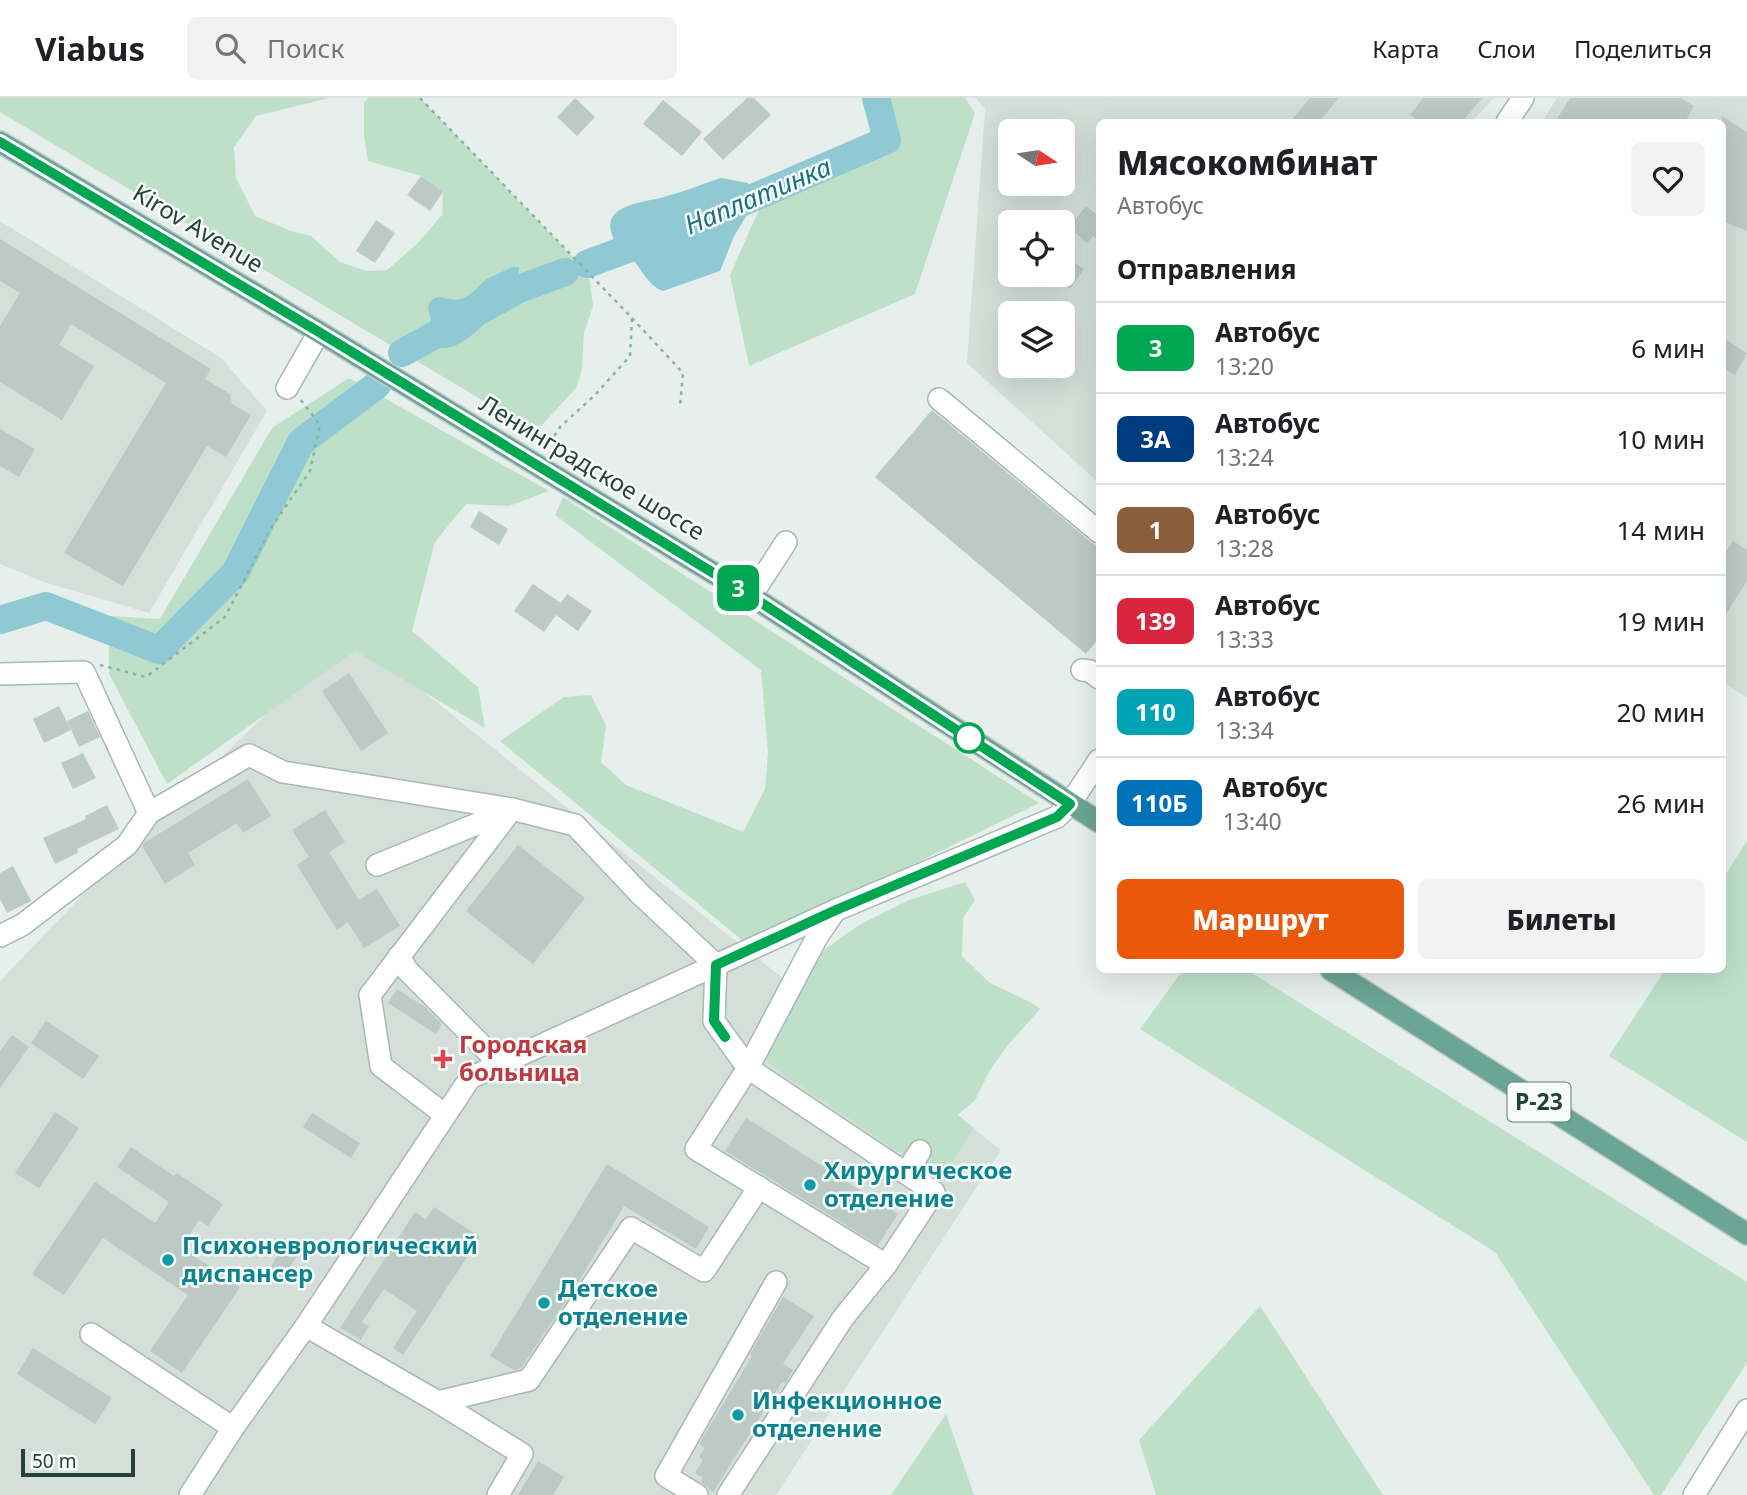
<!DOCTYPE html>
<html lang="ru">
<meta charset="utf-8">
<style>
body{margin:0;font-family:"Noto Sans",sans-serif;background:#f2f2f2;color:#202124;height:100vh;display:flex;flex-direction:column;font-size:26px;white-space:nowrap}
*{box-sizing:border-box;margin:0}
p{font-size:23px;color:#757577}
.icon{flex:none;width:38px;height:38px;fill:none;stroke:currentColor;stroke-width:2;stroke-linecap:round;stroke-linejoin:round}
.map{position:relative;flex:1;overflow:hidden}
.panel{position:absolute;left:1096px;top:21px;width:630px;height:854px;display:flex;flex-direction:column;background:#fff;border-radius:10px;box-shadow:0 7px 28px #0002}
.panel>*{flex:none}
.badge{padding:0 14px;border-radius:10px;font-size:24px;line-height:46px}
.needle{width:46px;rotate:102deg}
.buttons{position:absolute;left:998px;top:21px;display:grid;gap:14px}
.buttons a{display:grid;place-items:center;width:77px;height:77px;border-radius:10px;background:#fff;box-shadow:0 7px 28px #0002;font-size:35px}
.scale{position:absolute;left:21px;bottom:18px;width:114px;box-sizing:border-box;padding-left:7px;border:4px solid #24423a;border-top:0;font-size:19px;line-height:24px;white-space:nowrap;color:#24423a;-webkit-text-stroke:5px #f7fbf9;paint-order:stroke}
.map>.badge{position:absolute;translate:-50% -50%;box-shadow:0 0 0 4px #fff}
h2{padding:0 21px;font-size:26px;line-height:63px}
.round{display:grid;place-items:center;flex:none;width:74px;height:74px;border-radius:10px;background:#f2f2f2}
.headline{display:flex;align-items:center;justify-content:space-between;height:119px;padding:0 21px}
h1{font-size:33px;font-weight:800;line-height:52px}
.primary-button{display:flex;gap:14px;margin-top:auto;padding:14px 21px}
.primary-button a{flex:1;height:80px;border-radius:10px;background:#ea580c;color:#fff;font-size:28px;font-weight:800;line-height:80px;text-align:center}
.primary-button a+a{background:#f2f2f2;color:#202124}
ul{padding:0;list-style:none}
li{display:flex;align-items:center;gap:21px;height:91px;padding:0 21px;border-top:2px solid #e0e0e0}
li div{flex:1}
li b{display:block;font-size:26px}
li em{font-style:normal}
li .badge{min-width:77px;font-weight:700;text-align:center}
header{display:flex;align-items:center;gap:42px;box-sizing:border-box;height:98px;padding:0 35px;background:#fff;border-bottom:2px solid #e0e0e0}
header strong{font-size:33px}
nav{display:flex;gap:38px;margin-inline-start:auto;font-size:24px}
.search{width:490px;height:63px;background:#f2f2f2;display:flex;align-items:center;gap:18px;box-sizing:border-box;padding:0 24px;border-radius:10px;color:#757577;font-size:26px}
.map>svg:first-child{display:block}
.built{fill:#d4dfda;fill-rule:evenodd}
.green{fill:#bfe0c8}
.water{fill:#8ec9d4}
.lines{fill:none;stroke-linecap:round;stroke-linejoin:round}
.river{stroke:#8ec9d4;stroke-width:28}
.building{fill:#bbcac4}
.minor-casing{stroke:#a8b8b2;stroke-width:24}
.major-casing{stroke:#c2cac8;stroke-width:24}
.path{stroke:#86b3a5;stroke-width:2.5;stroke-dasharray:3.5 5;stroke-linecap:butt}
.minor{stroke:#fff;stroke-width:21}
.major{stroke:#6aa596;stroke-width:21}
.line-casing{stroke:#fff;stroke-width:16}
.line{stroke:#00a651;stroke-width:10}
.stop-dot{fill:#fff;stroke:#00a651;stroke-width:3.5}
.health-dot{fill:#e0444e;stroke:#f7fbf9;stroke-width:2.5}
.culture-dot{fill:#0f9aa8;stroke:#f7fbf9;stroke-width:2.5}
.labels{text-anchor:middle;stroke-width:5;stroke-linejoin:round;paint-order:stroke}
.shield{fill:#f7fbf9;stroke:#637a73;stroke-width:2}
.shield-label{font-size:23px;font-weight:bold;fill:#24423a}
.street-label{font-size:24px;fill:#24423a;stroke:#f7fbf9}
.health-label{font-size:24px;font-weight:bold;fill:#be3a42;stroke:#f7fbf9;text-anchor:start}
.culture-label{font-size:24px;font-weight:bold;fill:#0d838f;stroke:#f7fbf9;text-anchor:start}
.water-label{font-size:26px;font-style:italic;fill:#1c6f80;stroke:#f7fbf9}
</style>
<header>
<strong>Viabus</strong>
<div class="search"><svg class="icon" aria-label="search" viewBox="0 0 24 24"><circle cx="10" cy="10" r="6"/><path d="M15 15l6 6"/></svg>Поиск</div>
<nav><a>Карта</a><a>Слои</a><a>Поделиться</a></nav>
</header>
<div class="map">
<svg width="1747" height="1397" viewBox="0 0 1747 1397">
<rect width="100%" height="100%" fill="#e6efeb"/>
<g class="built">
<path d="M976 0H1494L1471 24H1099V385L967 265 985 12ZM1010 33H1062V86H1010ZM1010 124H1062V177H1010ZM1010 215H1062V268H1010Z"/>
<polygon points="1557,0 1747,0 1747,599 1722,584 1722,24 1542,24"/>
<polygon points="0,123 221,260 267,313 149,515 44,484 0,466"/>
<polygon points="351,535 581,721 1001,1052 776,1397 0,1397 0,883 141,736"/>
</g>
<g class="green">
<polygon points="0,0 329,0 256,18 234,49 236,80 255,118 291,133 311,138 340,164 366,173 387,172 417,146 442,117 443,94 421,78 368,63 364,37 364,5 368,0 420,0 589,176 593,208 584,235 582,272 576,290 542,327 527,329 0,14"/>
<polygon points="882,0 965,0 975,15 915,196 749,268 730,177 761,107 891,52"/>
<polygon points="349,280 549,393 509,408 466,406 435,444 412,533 478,589 485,630 355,553 167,686 109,576 109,518 160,521 272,330"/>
<polygon points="563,399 1039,705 748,847 500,643 564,599 591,597 606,628 601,664 626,687 743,734 765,691 768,655 761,572 555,417"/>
<polygon points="1747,743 1747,1044 1609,958 1665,872 1722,872 1722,782"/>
<polygon points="965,784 975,802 963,820 962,858 990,885 1032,905 1040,911 1008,947 990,972 975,1002 958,1017 974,1030 940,1082 781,975 769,965 765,957 796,889 824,852 859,827 909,802"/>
<polygon points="1183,872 1247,872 1747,1184 1747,1265 1661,1397 1654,1397 1495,1154 1140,931"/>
<polygon points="1260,1208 1383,1397 1156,1397 1139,1342"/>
<polygon points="946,1316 974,1397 891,1397"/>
</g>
<g class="water">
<path d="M721 80 748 85 754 98 750 112 734 138 720 173 663 193C646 187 640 166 626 154 618 148 613 143 611 133 604 106 647 104 664 99 683 94 702 86 721 80Z"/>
<path d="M513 169H519C521 193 453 273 432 244 427 237 431 232 431 224 431 219 428 213 428 208 436 191 447 205 461 201 472 198 478 187 487 181 495 177 504 173 513 169Z"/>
</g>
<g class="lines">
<g class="river">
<polyline points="720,114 887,42 876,0"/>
<polyline points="587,166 660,139"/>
<polyline points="402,255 519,191 565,174"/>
<polyline points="0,522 46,508 159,552 235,475 301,344 377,287"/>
</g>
</g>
<g class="building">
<polygon points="575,0 595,19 577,38 557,19"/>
<polygon points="747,0 754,0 771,17 723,62 703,41"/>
<polygon points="1310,0 1339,0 1319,24 1290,24"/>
<polygon points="1423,0 1482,0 1462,24 1420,24 1410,17"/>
<polygon points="1570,0 1680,0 1694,8 1685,24 1555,24"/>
<polygon points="663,2 702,34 682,58 643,26"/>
<polygon points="1722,18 1747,34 1747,133 1722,123"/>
<polygon points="421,78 443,94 430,113 407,97"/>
<polygon points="1086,108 1099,119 1099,143 1093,138 1087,145 1065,126 1073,117 1076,120"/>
<polygon points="376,122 395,135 375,165 356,153"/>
<polygon points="0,141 211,271 205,281 230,296 232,306 251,317 226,359 207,348 123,488 64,455 166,285 71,226 59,247 94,268 62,322 0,284 0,228 20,195 0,183"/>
<polygon points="1062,156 1084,171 1070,191 1049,177 1062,177"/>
<polygon points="1722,239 1747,255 1735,277 1722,269"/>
<polygon points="932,312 1091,444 1099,449 1099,540 1086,556 875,379"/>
<polygon points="0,331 35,351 19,379 0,368"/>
<polygon points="479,413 508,431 499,447 470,429"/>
<polygon points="1733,443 1747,452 1747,483 1722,522 1722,459"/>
<polygon points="533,486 561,505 567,496 592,513 578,533 556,517 544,534 514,513"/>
<polygon points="349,575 388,635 361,653 322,593"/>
<polygon points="59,608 71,632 44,645 33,621"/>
<polygon points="88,613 100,639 79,649 67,623"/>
<polygon points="83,655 96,680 73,691 61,665"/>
<polygon points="248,681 271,718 243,735 237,725 188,755 195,767 165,786 142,748 144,745"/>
<polygon points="107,707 119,731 77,751 78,755 55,766 43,740 86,721 85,718"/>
<polygon points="325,712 345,744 329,754 359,802 377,791 400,828 364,850 348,824 337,832 297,767 309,759 292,732"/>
<polygon points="518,747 585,800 533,866 466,813"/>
<polygon points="13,768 31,803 7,815 0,801 0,775"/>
<polygon points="397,891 425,909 442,926 436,936 388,905"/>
<polygon points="46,923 99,958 83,981 31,945"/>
<polygon points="12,937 29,949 0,990 0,953"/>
<polygon points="55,1014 79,1030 39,1090 15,1075"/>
<polygon points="312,1015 360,1045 351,1060 303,1029"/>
<polygon points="746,1020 898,1116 878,1147 725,1053"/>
<polygon points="131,1049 174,1078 177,1075 223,1106 208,1128 199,1122 181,1149 240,1189 182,1275 150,1253 188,1197 103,1140 64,1197 32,1176 95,1084 155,1125 169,1104 117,1069"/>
<polygon points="607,1066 709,1129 696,1151 624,1108 571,1196 521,1270 514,1272 490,1258"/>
<polygon points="434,1109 480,1139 403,1257 393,1250 417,1213 384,1191 362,1224 369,1228 361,1242 340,1230 415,1114 426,1121"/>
<polygon points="288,1141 302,1150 278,1188 264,1179"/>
<polygon points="783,1199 814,1218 783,1266 793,1272 785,1286 782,1284 713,1394 701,1384 703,1380 695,1375 703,1362 699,1359 705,1350 699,1346 752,1258 750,1256"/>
<polygon points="33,1250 112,1300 95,1326 17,1276"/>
<polygon points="538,1363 564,1379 553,1397 518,1397"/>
</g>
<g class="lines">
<g class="minor-casing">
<g id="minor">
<polyline points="1507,24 1523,0"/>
<polyline points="287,290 319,234"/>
<polyline points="939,301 1099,434"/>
<polyline points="751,498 786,444"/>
<polyline points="1082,572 1090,573 1099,580"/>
<polyline points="0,576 84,574 149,715"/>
<polyline points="377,767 511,712"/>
<polyline points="0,838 22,827 127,747 149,715 249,657 283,674 512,711 575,727 640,796 716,867 714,923 748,970 817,839 834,814"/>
<polyline points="399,858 407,872 500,966"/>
<polyline points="444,1016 381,968 370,897 512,711"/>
<polyline points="906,1075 920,1053"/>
<polyline points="306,1228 438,1304 529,1282 631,1130 704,1173 759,1089"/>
<polyline points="91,1236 233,1330"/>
<polyline points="438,1304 522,1356 498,1397"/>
<polyline points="190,1397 233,1330 306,1228 470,980 836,812 1057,719 1070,706 1099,662"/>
<polyline points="697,1397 666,1378 776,1184"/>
<polyline points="728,1397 843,1220 886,1167 934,1094 748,970 696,1051 886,1167"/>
<polyline points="1694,1397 1747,1312"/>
</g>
</g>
<g class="major-casing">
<g id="major">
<polyline points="0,44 319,234 751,498 1099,724"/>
<polyline points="1331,872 1747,1136"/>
</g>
</g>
<g class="path">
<polyline points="420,0 632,220 630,258 595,297 560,329 545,353"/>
<polyline points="632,220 683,275 680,308"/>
<polyline points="100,567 146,579 225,519 271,430 310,373 320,327 300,301"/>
</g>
<use href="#minor" class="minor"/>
<use href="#major" class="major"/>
</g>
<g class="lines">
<g class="line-casing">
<polyline id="line" points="0,44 319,234 751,498 1070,706 1057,719 836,812 716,867 714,923 725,939"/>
</g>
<use href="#line" class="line"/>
</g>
<circle class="stop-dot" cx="969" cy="640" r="14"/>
<path class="health-dot" d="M439.5 950.5h7v7h7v7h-7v7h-7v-7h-7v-7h7z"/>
<g class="culture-dot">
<circle cx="810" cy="1087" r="7"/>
<circle cx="168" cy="1162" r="7"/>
<circle cx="544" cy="1205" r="7"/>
<circle cx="738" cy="1317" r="7"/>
</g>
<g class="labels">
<rect class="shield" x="1507.5" y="984.5" width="63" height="39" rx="5"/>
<g class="shield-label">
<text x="1539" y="1012">Р-23</text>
</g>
<g class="street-label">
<text transform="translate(198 131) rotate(31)" y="8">Kirov Avenue</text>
<text transform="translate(592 370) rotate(31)" y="8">Ленинградское шоссе</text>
</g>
<g class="health-label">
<text x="459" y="955">Городская<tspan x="459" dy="28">больница</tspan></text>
</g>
<g class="culture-label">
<text x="824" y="1081">Хирургическое<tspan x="824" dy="28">отделение</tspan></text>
<text x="182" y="1156">Психоневрологический<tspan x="182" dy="28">диспансер</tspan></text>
<text x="558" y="1199">Детское<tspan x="558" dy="28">отделение</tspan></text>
<text x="752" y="1311">Инфекционное<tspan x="752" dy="28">отделение</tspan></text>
</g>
<g class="water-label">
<text transform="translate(758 98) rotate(-23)" y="9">Наплатинка</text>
</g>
</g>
</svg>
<div class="buttons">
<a><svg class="needle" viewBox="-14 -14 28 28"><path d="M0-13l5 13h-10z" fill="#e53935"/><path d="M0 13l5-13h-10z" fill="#757577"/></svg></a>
<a><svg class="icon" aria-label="locate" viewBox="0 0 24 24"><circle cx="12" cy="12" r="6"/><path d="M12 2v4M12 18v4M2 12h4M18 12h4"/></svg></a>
<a><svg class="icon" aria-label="layers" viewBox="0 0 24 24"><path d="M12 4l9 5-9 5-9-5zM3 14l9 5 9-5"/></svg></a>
</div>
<div class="scale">50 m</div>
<b class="badge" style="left:738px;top:490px;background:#00a651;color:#fff">3</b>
<section class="panel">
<div class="headline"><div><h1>Мясокомбинат</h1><p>Автобус</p></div><a class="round"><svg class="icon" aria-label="heart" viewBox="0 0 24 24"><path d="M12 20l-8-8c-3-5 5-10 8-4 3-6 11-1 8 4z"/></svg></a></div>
<h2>Отправления</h2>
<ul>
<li><span class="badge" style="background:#00a651;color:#fff">3</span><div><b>Автобус</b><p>13:20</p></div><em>6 мин</em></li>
<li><span class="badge" style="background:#003b80;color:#fff">3А</span><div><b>Автобус</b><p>13:24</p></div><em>10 мин</em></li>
<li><span class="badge" style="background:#8b5e3c;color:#fff">1</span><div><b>Автобус</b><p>13:28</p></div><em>14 мин</em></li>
<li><span class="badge" style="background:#d7263d;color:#fff">139</span><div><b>Автобус</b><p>13:33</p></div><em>19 мин</em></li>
<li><span class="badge" style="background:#00a3b4;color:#fff">110</span><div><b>Автобус</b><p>13:34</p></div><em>20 мин</em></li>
<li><span class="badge" style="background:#0072bc;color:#fff">110Б</span><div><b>Автобус</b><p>13:40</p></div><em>26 мин</em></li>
</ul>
<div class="primary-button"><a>Маршрут</a><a>Билеты</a></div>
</section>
</div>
